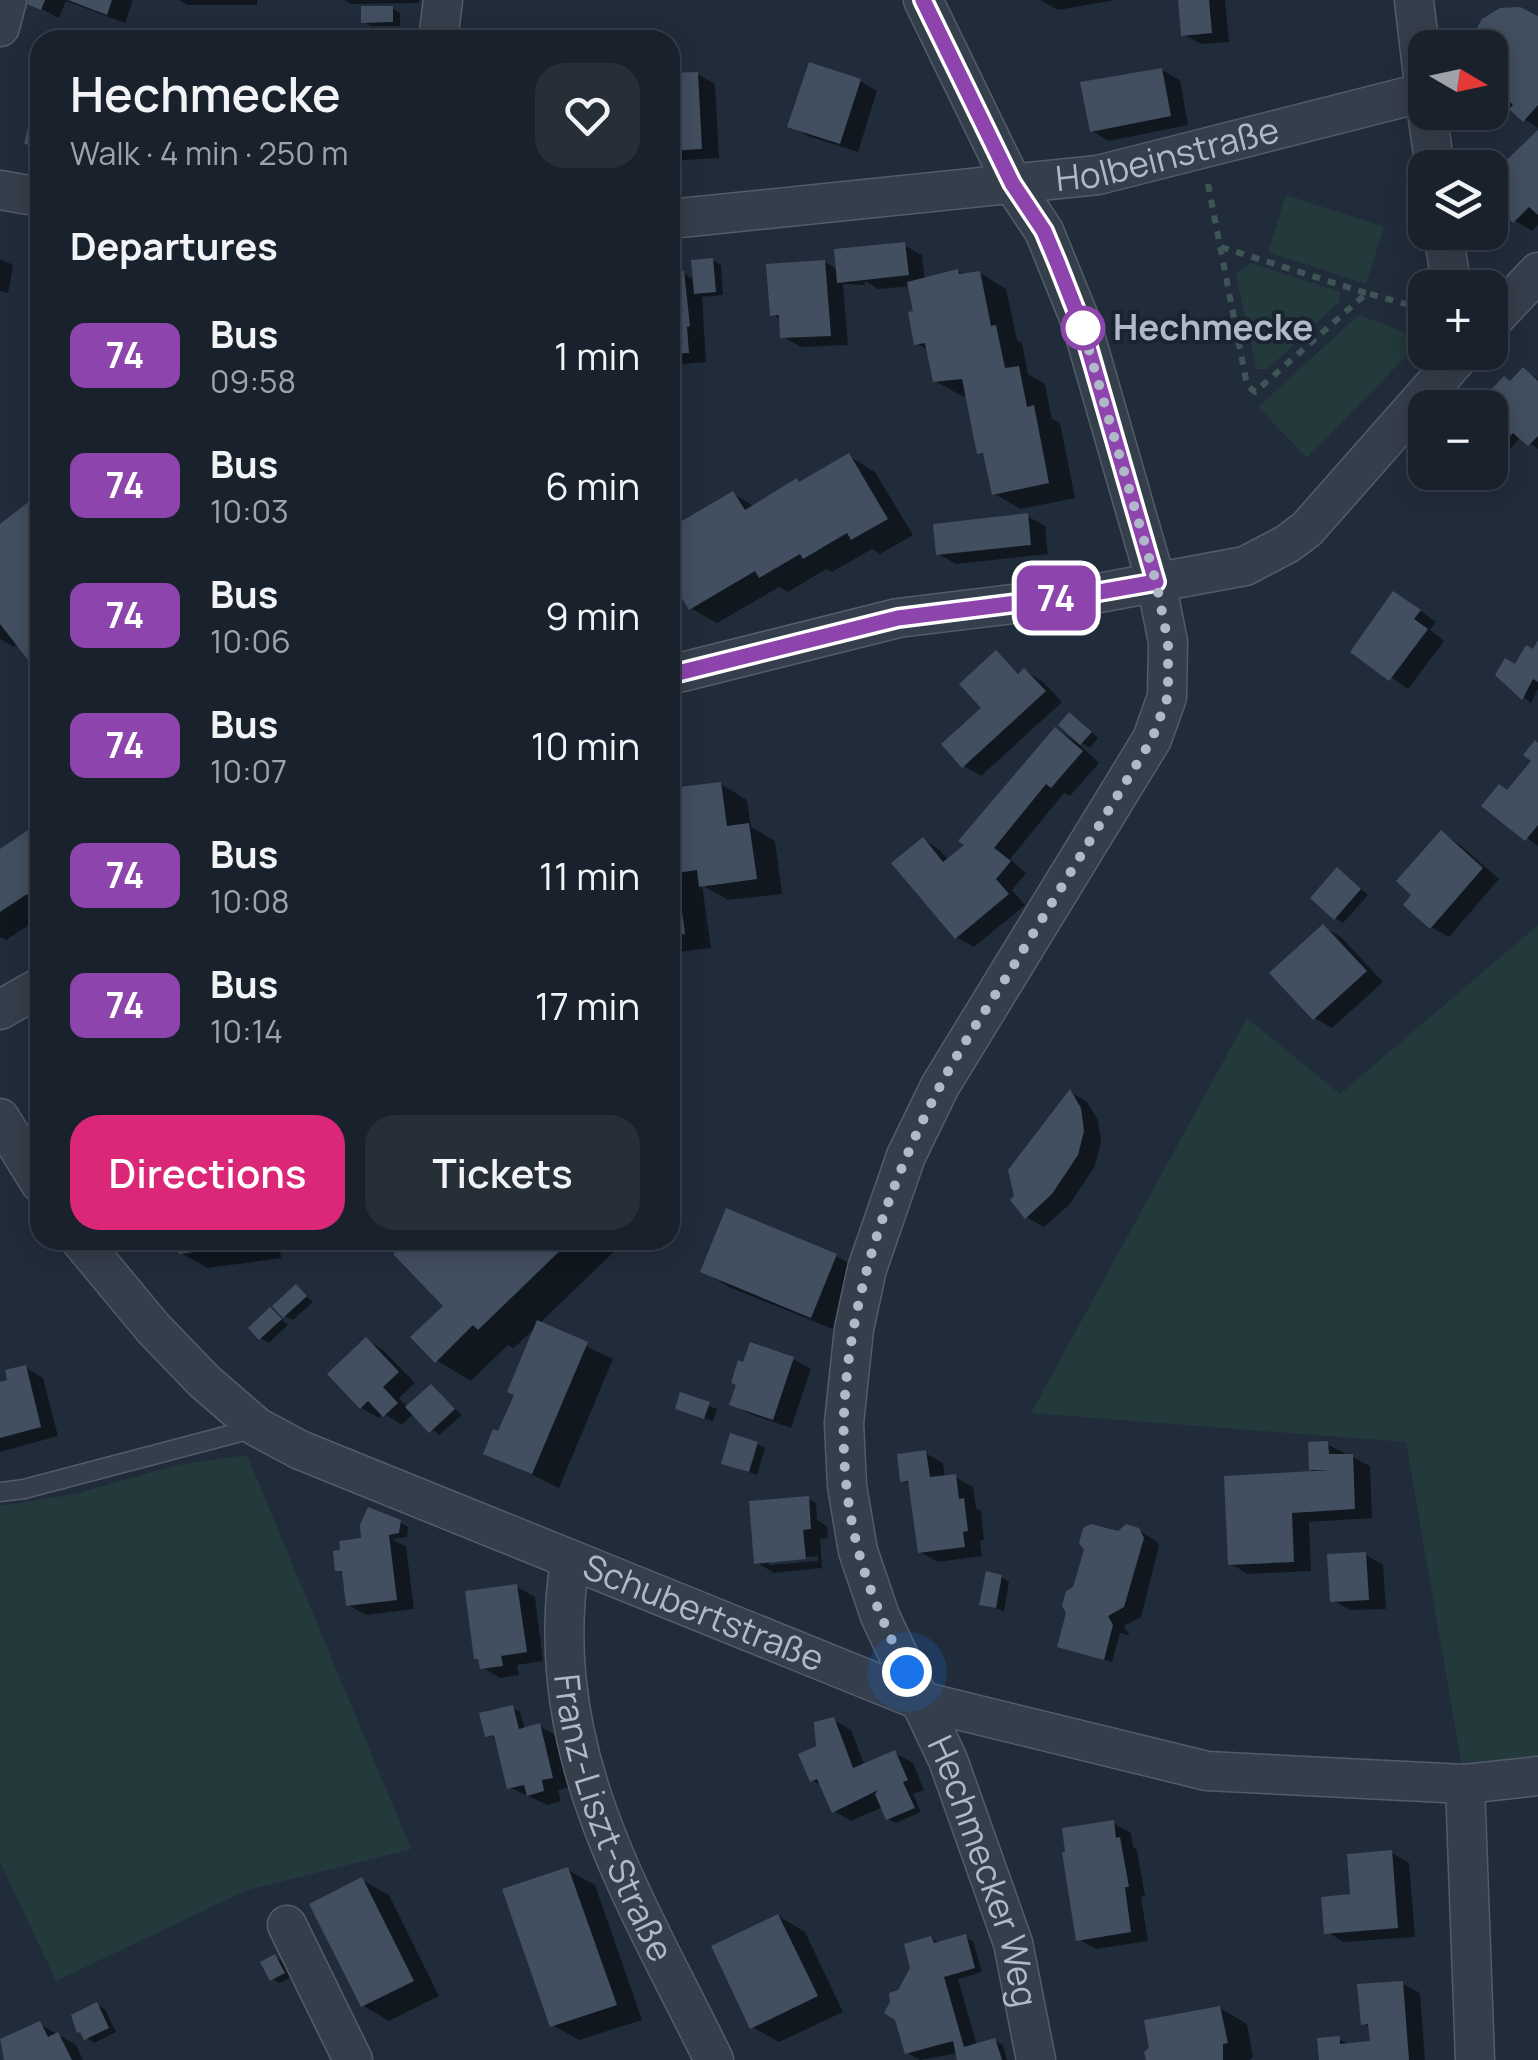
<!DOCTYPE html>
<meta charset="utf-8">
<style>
body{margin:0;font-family:Manrope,sans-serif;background:#262e38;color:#f1f3f6;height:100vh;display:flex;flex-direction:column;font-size:38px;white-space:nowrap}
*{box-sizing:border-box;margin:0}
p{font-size:32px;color:#9fa3a9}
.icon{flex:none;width:55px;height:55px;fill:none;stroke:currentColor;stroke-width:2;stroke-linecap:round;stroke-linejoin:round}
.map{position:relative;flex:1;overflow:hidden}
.panel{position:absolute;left:30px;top:30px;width:650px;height:1220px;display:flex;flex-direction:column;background:#19212c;border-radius:30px;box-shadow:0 5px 25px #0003,0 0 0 2px #373e48}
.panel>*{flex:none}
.badge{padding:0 20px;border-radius:15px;font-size:35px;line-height:65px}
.needle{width:65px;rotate:99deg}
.fabs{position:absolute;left:1408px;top:30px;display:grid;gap:20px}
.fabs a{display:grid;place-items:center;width:100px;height:100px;border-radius:20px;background:#19212c;box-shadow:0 5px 25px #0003,0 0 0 2px #373e48;font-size:50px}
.you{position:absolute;width:50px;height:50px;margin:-25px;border:8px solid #fff;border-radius:50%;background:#1a73e8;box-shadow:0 0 0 15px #1a73e833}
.map>.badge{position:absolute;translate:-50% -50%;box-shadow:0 0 0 5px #fff}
h2{padding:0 40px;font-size:38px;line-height:90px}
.round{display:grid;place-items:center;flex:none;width:105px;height:105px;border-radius:30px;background:#262e38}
.summary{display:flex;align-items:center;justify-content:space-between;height:170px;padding:0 40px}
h1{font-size:48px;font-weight:600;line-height:75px}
.action{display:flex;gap:20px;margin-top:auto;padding:20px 40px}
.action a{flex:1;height:115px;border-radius:30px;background:#db2777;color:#fff;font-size:40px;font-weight:600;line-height:115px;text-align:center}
.action a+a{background:#262e38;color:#f1f3f6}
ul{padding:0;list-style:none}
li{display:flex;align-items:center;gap:30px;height:130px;padding:0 40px}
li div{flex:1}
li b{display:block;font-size:38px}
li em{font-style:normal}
li .badge{min-width:110px;font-weight:700;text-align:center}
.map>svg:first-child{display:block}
.green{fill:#23393c}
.shadow{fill:#0007;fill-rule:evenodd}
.building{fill:#424f60}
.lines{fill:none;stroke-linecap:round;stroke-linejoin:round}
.lane-casing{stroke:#535c69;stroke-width:21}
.street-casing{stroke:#535c69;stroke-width:41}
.path{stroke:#3e5556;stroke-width:6;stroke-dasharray:8 8;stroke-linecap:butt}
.lane{stroke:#353e4b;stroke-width:18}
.street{stroke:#353e4b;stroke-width:38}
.line-casing{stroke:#fff;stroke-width:22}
.line{stroke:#8e44ad;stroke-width:15}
.walk{stroke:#b0b9c7;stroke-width:10;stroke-dasharray:0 18}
.stop-dot{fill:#fff;stroke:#8e44ad;stroke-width:5}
.labels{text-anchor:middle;stroke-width:8;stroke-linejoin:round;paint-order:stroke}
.street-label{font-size:35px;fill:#b0b9c7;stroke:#1a2330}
.stop-label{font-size:35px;font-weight:bold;fill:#b0b9c7;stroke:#1a2330;text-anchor:start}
</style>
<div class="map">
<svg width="1538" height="2060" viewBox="0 0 1538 2060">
<rect width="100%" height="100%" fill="#212c3b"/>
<g class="green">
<polygon points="1286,195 1384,227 1366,284 1268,252"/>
<polygon points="1250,263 1340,292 1339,302 1268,369 1256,369 1236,274"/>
<polygon points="1359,315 1423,339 1307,458 1258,407"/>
<polygon points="1538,925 1538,1776 1465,1784 1406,1442 1031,1413 1247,1018 1340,1094"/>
<polygon points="247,1455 411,1849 247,1890 56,1981 0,1862 0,1506 75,1494 177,1465"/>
</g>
<g class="shadow">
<polygon points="31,0 133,0 125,23 66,1 59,18 30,3"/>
<polygon points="179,0 257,0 257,5 188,5"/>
<polygon points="344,0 419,0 419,3 351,4"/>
<polygon points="1040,0 1115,0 1058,10"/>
<polygon points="1180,0 1225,0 1229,42 1201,44 1183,34"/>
<polygon points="392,8 400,13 400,26 371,26 363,21"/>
<polygon points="1538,19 1538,128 1490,97"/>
<polygon points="1162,70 1180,80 1188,125 1109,141 1092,131"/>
<polygon points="697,74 715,84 719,158 670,161 670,76"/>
<polygon points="860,81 877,91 858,152 808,136 790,126"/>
<polygon points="1538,134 1538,225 1532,231 1515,221 1501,197 1490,186 1490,179"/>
<polygon points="904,245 922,255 925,280 958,271 966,276 980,273 1006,289 1017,340 1022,343 1028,374 1045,384 1052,419 1060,423 1075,498 1021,509 994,494 986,456 980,453 968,396 962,396 935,381 930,351 916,343 916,312 911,286 878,289 865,281 865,285 843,284 848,345 801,347 783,337 782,320 772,314 825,262 838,270"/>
<polygon points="0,259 13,265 8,293 0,291"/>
<polygon points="713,260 721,265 723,295 702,297 706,362 670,365 670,275 684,274 695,280"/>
<polygon points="1523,370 1538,379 1538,449 1521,437 1496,463 1490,460 1490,413"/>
<polygon points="849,456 875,472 913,535 880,554 872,549 832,572 826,569 788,592 779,587 717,623 690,608 670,573 670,556 682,549 671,531 734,494 755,507 797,481 802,484"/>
<polygon points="40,496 40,666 18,643 14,647 0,639 0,528"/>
<polygon points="1027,516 1045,526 1048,554 956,564 938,554"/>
<polygon points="1411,604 1436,622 1430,630 1444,641 1408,689 1354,651"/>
<polygon points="1538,645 1538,689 1531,703 1498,675 1516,667"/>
<polygon points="996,653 1020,675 1025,671 1042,681 1062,702 981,776 964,766 985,707"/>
<polygon points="1077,719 1098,738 1090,748 1079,741"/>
<polygon points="1056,730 1077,742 1099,763 1070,796 1064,793 1010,859 1026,873 1012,890 1025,905 974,947 956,937 923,840 940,850 949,861 968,845"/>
<polygon points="1538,745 1538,846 1485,806 1508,792 1534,760"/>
<polygon points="721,784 747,800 751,827 775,841 782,894 728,900 702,885 711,948 670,953 670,791"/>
<polygon points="40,825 40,918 6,940 0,937 0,849 3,850"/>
<polygon points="1442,833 1459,844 1499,879 1449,937 1431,927 1415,894"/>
<polygon points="1345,875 1368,895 1343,923 1335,918"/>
<polygon points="1323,927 1341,937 1383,982 1332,1028 1314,1018"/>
<polygon points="1070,1092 1087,1102 1098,1120 1101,1142 1095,1166 1070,1204 1044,1227 1026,1217"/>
<polygon points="179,1240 279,1240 281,1258 208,1268 181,1253"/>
<polygon points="411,1240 626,1240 539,1324 613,1359 559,1488 486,1452 499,1434 516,1395 538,1325 514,1348 508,1345 471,1381 436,1360 447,1306"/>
<polygon points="836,1256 862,1271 838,1331 729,1287 703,1271"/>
<polygon points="296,1287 313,1302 293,1320 284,1316"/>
<polygon points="271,1310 288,1325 269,1343 261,1338"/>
<polygon points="367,1340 384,1351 415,1383 399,1398 408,1408 432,1387 462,1415 439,1435 414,1413 402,1425 383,1413 379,1418 361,1408"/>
<polygon points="793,1359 811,1369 791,1428 750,1414 732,1404"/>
<polygon points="25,1367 43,1378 58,1436 0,1452 0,1384 10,1382"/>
<polygon points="681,1396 717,1409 713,1421 686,1412"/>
<polygon points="757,1444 765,1448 757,1475 724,1463"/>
<polygon points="1327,1444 1370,1466 1372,1518 1309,1522 1311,1571 1248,1574 1231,1564 1312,1474 1311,1445"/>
<polygon points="925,1453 943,1463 945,1478 955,1477 973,1487 976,1508 981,1511 984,1540 980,1541 982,1556 938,1562 920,1552 912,1486 902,1480"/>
<path d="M808 1499 816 1503 817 1520 827 1526 828 1538 820 1539 822 1568 774 1573 756 1562ZM818 1556V1561L769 1565V1560Z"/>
<polygon points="400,1522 408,1527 407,1537 392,1539 406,1547 414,1609 366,1615 348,1605 345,1574 338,1570 364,1540"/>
<polygon points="1138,1530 1156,1541 1159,1546 1141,1617 1124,1626 1130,1636 1120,1633 1112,1662 1060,1645 1119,1534"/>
<polygon points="1366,1555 1383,1565 1386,1609 1350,1610 1332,1600"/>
<polygon points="1001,1577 1009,1582 1004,1611 982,1604"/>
<polygon points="517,1587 535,1597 543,1661 517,1665 519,1675 500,1678 482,1667"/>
<polygon points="512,1708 520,1712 525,1730 539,1726 557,1736 570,1787 558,1790 561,1801 547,1805 509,1787 496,1740 492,1738 496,1737 496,1732 491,1733 491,1737 488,1736"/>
<polygon points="834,1720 851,1730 865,1766 895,1753 913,1763 924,1790 913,1794 921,1812 896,1823 888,1819 883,1807 851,1821 834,1811 823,1787 812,1780"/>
<polygon points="1113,1823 1131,1833 1133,1847 1137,1850 1145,1896 1141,1897 1148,1941 1096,1949 1078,1939"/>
<polygon points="1392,1853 1409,1863 1415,1937 1344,1942 1327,1932"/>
<polygon points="568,1870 595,1885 642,2020 579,2040 552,2025"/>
<polygon points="362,1880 389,1895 439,1996 389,2021 362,2005"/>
<polygon points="778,1916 805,1932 843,2012 779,2042 752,2027"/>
<polygon points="965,1937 973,1941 982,1972 958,1979 977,2046 995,2041 1003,2045 1007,2060 960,2060 958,2053 920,2060 907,2053 899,1992 931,1938 940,1943"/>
<polygon points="275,1957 283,1962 291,1977 280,1983 272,1979"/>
<polygon points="1402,1983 1420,1993 1425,2060 1321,2060 1339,2039 1350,2045 1372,2043 1371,2028 1363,2023"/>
<polygon points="97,2005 105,2009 116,2032 94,2043 79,2032"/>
<polygon points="1220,2008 1247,2024 1253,2057 1249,2060 1148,2060"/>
<polygon points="39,2024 76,2045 83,2060 7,2060 0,2042"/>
</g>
<g class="building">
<polygon points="28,0 45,0 41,10 27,4"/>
<polygon points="68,0 112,0 107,15"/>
<polygon points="1178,0 1209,0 1212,33 1181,36"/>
<polygon points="361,6 393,6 393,22 361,23"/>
<polygon points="1520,7 1538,16 1538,105 1523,122 1509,109 1513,105 1498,91 1490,100 1490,48 1472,48 1471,38 1482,19 1500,8"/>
<polygon points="809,62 861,79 840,144 787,127"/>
<polygon points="1162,68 1171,116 1090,132 1080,82"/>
<polygon points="698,72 702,149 670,151 670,73"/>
<polygon points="33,105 40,106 40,147 24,144"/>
<polygon points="1538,130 1538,215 1529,207 1513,223 1492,202 1498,197 1490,190 1490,176"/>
<polygon points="905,242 909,275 837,283 834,249"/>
<polygon points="713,258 716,292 694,294 691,260"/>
<polygon points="825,260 831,336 780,338 779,315 770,316 766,264"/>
<polygon points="958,269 959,274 980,271 991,326 996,325 1005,368 1019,366 1027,407 1034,405 1049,483 992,495 983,453 977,454 962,379 933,382 925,343 914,345 908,312 913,311 907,282"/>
<polygon points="684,271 690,326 687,327 689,353 670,354 670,272"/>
<polygon points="1523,367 1538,381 1538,436 1528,446 1513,433 1490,457 1490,408 1480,401 1504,376 1510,381"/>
<polygon points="849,453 888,519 851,540 847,533 803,559 800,554 759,578 755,571 689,610 670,578 670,553 678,548 670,528 733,491 745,510 797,478 799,482"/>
<polygon points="40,493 40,659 32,665 0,624 0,524"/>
<polygon points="1028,513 1031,545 936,555 933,524"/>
<polygon points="1393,591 1421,610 1414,619 1428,629 1389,681 1350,652"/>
<polygon points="1538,640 1538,682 1533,679 1522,700 1495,675 1505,658 1515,664 1526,645 1533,649"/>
<polygon points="996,650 1018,674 1024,668 1046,691 962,768 941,744 981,708 959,684"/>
<polygon points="1069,712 1092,732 1080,745 1058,725"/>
<polygon points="1055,727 1083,751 1051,788 1046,784 994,848 1011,861 996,879 1009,894 955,939 891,863 923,837 943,862 964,845 958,841"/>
<polygon points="1535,740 1538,743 1538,825 1525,841 1481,806 1499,784 1507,790 1531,761 1523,755"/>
<polygon points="721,782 727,826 749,823 757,879 699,887 697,870 677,873 685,934 670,936 670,788"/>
<polygon points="40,822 40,898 33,903 27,894 0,912 0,849"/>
<polygon points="1441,830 1483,868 1430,929 1403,905 1411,895 1396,881"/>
<polygon points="1337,867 1361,889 1334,920 1310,898"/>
<polygon points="1323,924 1367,971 1313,1020 1269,973"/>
<polygon points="1070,1089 1081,1108 1084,1131 1078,1155 1052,1194 1025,1219 1010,1200 1014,1196 1008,1170"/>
<polygon points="726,1208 837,1254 811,1318 700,1272"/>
<polygon points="177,1240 255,1240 256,1244 179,1254"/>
<polygon points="408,1240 571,1240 478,1330 473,1325 435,1363 410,1337 443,1306 393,1254"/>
<polygon points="296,1284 307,1296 283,1318 272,1306"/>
<polygon points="270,1307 282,1319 259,1340 248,1328"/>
<polygon points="537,1320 588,1342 532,1474 483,1454 493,1429 498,1431 514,1395 507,1392"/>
<polygon points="366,1337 399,1372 383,1387 398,1403 383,1417 368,1401 360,1409 327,1374"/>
<polygon points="750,1342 794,1357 773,1420 729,1405 736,1385 731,1383 738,1360 743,1362"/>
<polygon points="26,1365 41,1427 0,1438 0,1382 7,1380 5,1370"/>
<polygon points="431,1384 455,1409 429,1433 405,1407"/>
<polygon points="680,1392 710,1402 704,1419 675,1409"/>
<polygon points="730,1433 758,1442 749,1472 721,1464"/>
<polygon points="1328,1441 1329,1454 1353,1454 1355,1509 1292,1513 1294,1562 1228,1565 1224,1476 1330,1470 1309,1470 1308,1442"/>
<polygon points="926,1450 930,1477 956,1474 959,1499 964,1498 968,1531 963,1532 965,1547 918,1553 908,1481 900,1482 897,1454"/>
<polygon points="809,1496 811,1529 803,1530 806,1559 754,1564 749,1501"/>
<polygon points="368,1507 401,1520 399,1533 389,1535 397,1600 346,1606 342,1571 335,1571 333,1551 340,1550 339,1541 361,1538 360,1525"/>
<polygon points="1091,1524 1118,1531 1126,1524 1139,1528 1144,1538 1124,1607 1108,1616 1113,1625 1104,1660 1057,1647 1066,1613 1062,1606 1066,1591 1073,1587 1084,1550 1079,1543 1083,1528"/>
<polygon points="1366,1552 1369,1600 1330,1602 1327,1554"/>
<polygon points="986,1571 1002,1575 996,1608 979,1605"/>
<polygon points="517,1584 527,1652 501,1656 503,1666 480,1669 478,1659 474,1659 465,1591"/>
<polygon points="513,1705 519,1729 540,1723 553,1778 542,1780 544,1791 527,1796 524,1785 507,1789 494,1735 485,1737 479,1713"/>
<polygon points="834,1717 853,1768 895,1750 908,1780 903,1782 915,1808 886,1820 875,1794 878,1790 832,1813 817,1779 810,1782 798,1754 816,1746 814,1722"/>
<polygon points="1114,1820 1116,1838 1120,1837 1129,1887 1125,1887 1131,1932 1076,1941 1062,1852 1065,1852 1062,1828"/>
<polygon points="1392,1850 1398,1928 1324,1934 1321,1897 1350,1894 1347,1854"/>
<polygon points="568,1867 617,2005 550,2027 502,1889"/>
<polygon points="362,1877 414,1981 361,2007 309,1904"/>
<polygon points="778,1914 818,1996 750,2029 711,1946"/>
<polygon points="966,1934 975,1968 944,1977 964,2047 995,2038 1002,2060 957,2060 953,2041 905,2054 895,2020 884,2013 890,2002 889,1993 898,1990 910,1968 904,1944 931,1936 934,1943"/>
<polygon points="275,1954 285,1973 270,1981 260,1962"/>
<polygon points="1403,1981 1409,2060 1319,2060 1317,2038 1340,2036 1340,2044 1370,2041 1368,2024 1361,2025 1357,1984"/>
<polygon points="97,2002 109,2028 84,2040 80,2032 77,2033 71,2015"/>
<polygon points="1220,2006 1228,2043 1223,2044 1223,2060 1146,2060 1144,2052 1149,2048 1144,2020"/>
<polygon points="40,2021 48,2037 58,2032 72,2060 4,2060 0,2039"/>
</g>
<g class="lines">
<g class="lane-casing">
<polyline id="lane" points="0,1492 24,1489 256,1428"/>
</g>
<g class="street-casing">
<g id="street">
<path id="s1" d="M923 0 1012 183 1044 231 1082 325 1156 582 1168 642 1167 697 1152 739 940 1086 906 1156 867 1269 854 1329 844 1423 847 1486 858 1551 880 1616 948 1760 1013 1943 1036 2060"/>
<polyline points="1414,0 1425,94"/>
<polyline points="0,27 7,0"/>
<polyline points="438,40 443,0"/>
<polyline points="1427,112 1435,168"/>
<polyline points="0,190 40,197"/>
<path id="s2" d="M670 219 1098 175 1425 92"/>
<polyline points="1443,232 1452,288"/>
<polyline points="1490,323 1538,272"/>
<polyline points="670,675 898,618 1088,595 1245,566 1287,544 1307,529 1463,352"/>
<polyline points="0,1010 40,987"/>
<polyline points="0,1118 40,1183"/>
<path id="s3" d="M80 1240 153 1328 204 1381 257 1427 300 1450 921 1701 1207 1771 1465 1784 1538 1776"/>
<path id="s4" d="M570 1561C540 1752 634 1896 714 2060"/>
<polyline points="1465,1784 1475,2060"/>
<polyline points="287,1925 353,2060"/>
</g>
</g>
<g class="path">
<polyline points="1208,184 1247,385 1255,392 1367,293 1423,309"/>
<polyline points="1221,247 1366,293"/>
</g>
<use href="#lane" class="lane"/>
<use href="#street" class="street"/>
</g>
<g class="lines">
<g class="line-casing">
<polyline id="line" points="670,675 898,618 1088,594 1156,582 1082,326 1057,262 1044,231 1012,183 923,0"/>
</g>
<use href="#line" class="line"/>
<path class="walk" d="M907 1672C888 1633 870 1594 859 1553 817 1399 867 1227 938 1090 961 1045 991 1003 1017 960 1062 886 1107 813 1152 739L1168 696V642L1156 582 1082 326 1083 328"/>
</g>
<circle class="stop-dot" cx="1083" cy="328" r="20"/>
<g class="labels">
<g class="street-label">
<text dy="12" stroke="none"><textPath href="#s2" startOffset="502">Holbeinstraße</textPath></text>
<text dy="12" stroke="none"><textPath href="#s3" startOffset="742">Schubertstraße</textPath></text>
<text dy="12" stroke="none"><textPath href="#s4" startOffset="265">Franz-Liszt-Straße</textPath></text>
<text dy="12" stroke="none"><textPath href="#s1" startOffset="2025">Hechmecker Weg</textPath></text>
</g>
<g class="stop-label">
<text x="1113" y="340">Hechmecke</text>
</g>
</g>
</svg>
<div class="fabs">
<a><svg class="needle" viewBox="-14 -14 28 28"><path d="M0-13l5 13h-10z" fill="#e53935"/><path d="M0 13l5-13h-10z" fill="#9fa3a9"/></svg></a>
<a><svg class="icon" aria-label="layers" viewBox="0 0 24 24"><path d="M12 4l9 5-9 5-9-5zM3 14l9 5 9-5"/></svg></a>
<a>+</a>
<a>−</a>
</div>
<div class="you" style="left:907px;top:1672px"></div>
<b class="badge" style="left:1056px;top:598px;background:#8e44ad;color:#fff">74</b>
<section class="panel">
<div class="summary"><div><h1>Hechmecke</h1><p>Walk · 4 min · 250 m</p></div><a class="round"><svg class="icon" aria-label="heart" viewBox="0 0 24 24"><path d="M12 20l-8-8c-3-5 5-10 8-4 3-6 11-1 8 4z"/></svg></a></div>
<h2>Departures</h2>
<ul>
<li><span class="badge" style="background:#8e44ad;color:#fff">74</span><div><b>Bus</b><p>09:58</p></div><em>1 min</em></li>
<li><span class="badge" style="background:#8e44ad;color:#fff">74</span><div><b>Bus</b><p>10:03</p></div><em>6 min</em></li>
<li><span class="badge" style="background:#8e44ad;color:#fff">74</span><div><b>Bus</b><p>10:06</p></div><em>9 min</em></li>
<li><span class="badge" style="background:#8e44ad;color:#fff">74</span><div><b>Bus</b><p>10:07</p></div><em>10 min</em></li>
<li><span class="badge" style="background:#8e44ad;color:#fff">74</span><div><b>Bus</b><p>10:08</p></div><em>11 min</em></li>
<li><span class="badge" style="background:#8e44ad;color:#fff">74</span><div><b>Bus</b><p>10:14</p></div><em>17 min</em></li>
</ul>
<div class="action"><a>Directions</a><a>Tickets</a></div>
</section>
</div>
